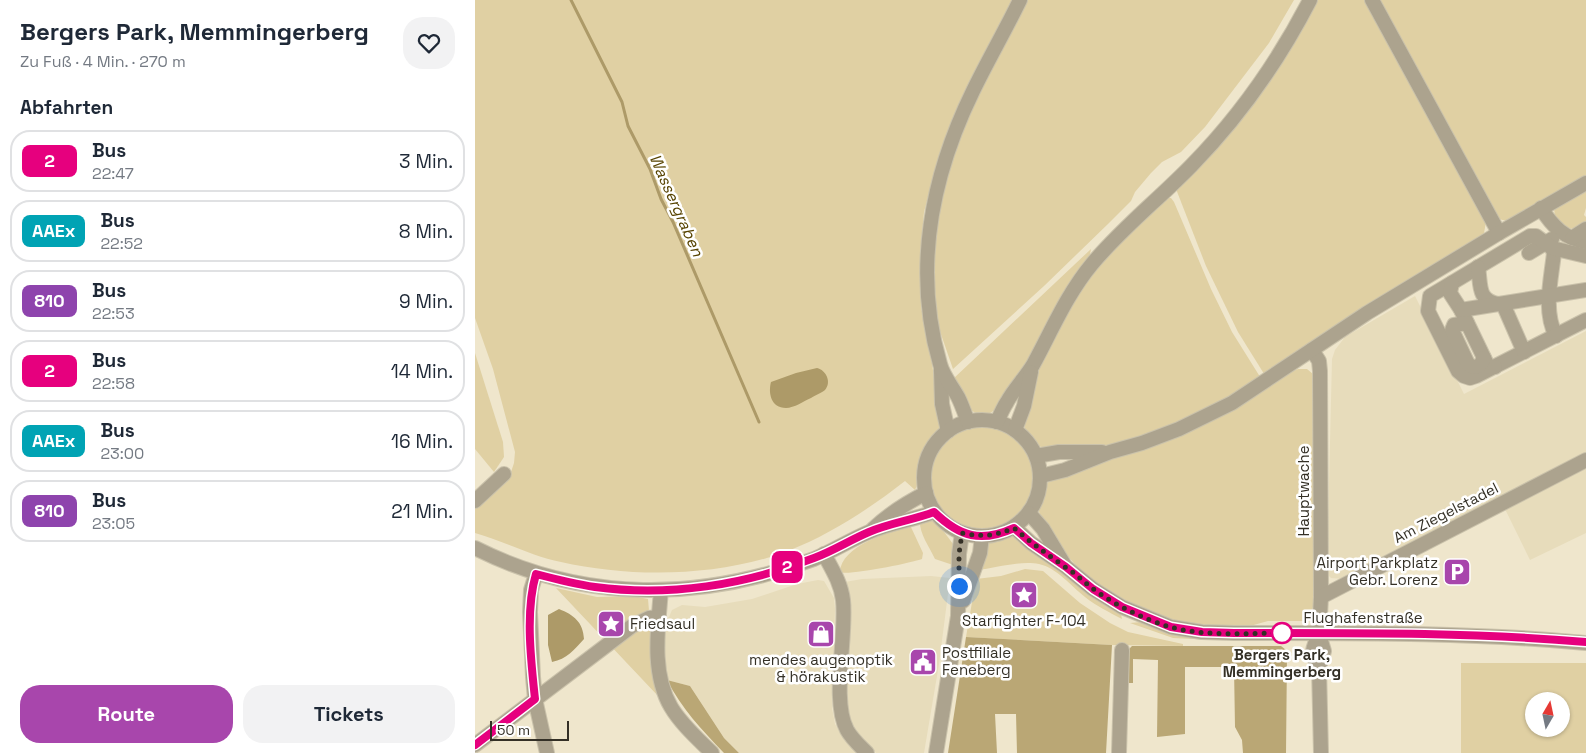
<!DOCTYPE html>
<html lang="de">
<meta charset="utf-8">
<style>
body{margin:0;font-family:"Space Grotesk",sans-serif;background:#f2f2f3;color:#1f2937;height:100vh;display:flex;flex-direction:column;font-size:19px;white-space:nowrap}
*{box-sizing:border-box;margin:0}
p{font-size:16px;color:#747a83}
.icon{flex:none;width:28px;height:28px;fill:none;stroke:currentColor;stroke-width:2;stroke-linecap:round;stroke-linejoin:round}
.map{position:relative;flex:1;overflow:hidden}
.panel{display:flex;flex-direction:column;background:#fff;width:475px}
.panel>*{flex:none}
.badge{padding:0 10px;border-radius:8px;font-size:18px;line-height:32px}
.needle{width:32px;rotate:9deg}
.tools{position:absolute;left:1050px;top:692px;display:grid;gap:10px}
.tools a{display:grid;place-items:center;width:45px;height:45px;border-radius:50%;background:#fff;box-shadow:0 1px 4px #0004;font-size:25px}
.scale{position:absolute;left:15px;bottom:12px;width:79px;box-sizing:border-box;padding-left:5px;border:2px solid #343026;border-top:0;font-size:14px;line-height:18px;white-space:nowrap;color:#343026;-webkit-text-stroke:4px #fff;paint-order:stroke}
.you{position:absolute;width:25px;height:25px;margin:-12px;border:4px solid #fff;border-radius:50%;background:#1a73e8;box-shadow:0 0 0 8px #1a73e833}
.map>.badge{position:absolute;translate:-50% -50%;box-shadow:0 0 0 2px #fff}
h2{padding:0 20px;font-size:19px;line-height:45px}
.round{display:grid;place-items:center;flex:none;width:52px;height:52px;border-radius:20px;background:#f2f2f3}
.overview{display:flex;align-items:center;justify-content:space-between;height:85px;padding:0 20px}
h1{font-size:24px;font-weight:700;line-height:38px}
.cta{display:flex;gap:10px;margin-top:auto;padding:10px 20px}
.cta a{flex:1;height:58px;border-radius:20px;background:#a846ac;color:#fff;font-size:20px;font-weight:700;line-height:58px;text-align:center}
.cta a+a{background:#f2f2f3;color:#1f2937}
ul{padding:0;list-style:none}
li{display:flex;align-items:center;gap:15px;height:62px;margin:0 10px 8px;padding:0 10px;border:2px solid #e0e1e3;border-radius:20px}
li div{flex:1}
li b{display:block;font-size:19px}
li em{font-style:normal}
li .badge{min-width:55px;font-weight:700;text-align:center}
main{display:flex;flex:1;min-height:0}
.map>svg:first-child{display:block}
.built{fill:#e7dcbb}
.green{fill:#e0d0a3;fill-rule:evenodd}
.forest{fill:#baa775}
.water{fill:#ad9a68}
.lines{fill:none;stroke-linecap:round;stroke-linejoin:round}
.stream{stroke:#ad9a68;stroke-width:3}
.minor-casing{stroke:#cac2ab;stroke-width:16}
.minor{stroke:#aca38e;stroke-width:14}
.line-casing{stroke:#fff;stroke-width:11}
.line{stroke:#e6007e;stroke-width:8}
.walk{stroke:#343026;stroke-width:5;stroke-dasharray:0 9}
.stop-dot{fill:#fff;stroke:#e6007e;stroke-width:2.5}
.labels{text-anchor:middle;stroke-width:5;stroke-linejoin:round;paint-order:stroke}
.street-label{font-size:15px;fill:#343026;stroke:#fff}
.poi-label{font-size:15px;fill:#343026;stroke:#fff}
.stop-label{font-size:15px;font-weight:bold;fill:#343026;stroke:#fff}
.water-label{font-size:16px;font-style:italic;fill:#574300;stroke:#fff}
</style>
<main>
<section class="panel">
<div class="overview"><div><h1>Bergers Park, Memmingerberg</h1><p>Zu Fuß · 4 Min. · 270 m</p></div><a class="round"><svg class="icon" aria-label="heart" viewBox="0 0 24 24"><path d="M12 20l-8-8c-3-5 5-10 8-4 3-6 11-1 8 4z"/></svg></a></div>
<h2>Abfahrten</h2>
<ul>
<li><span class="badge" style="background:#e6007e;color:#fff">2</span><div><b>Bus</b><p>22:47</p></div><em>3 Min.</em></li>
<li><span class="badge" style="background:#00a3b4;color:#fff">AAEx</span><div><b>Bus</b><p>22:52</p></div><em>8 Min.</em></li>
<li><span class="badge" style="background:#8e44ad;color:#fff">810</span><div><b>Bus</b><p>22:53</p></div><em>9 Min.</em></li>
<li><span class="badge" style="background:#e6007e;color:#fff">2</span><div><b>Bus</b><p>22:58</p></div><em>14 Min.</em></li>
<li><span class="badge" style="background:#00a3b4;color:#fff">AAEx</span><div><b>Bus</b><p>23:00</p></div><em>16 Min.</em></li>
<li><span class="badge" style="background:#8e44ad;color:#fff">810</span><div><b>Bus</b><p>23:05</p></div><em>21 Min.</em></li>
</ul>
<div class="cta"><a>Route</a><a>Tickets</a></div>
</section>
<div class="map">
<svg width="1111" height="753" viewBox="0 0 1111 753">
<rect width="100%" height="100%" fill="#efe6cc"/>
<g class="built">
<polygon points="940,296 989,394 1111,331 1111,454 869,579 856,578 853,575 852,570 857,359 860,350 870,337"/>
<polygon points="1111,465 1111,533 1055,560 1029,507"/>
<polygon points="456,576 475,578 464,664 449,753 401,753 379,728 374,720 371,706 376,611 370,582 387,579"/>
<polygon points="343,580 349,581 359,598 360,609 357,708 360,724 370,741 374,739 387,753 264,753 249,738 215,686 192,680 188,646 190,619 194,617 197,610 207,605 230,607 277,599 322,584"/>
</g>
<g class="green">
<path d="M0 0H537L490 93 463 159 449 212 445 256 446 307 456 356 466 428C455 438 446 452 443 466 442 475 444 482 440 490L430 481C394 509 356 534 313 551 244 577 157 578 86 562 56 556 29 541 0 533V507L36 472 39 463 40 452 18 369 0 318Z"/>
<polygon points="551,0 819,0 794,43 730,127 706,152 687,162 676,173 660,192 656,201 633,224 569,286 478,369 459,314 457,250 469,183 501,94"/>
<polygon points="841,0 892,0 1011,222 1009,233 1006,237 791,377 763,332 731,266 701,189"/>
<path d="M902 0H1111V177L1038 219C1030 221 1026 221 1020 216Z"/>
<path d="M1111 189V208L1109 215 1111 217V225C1094 232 1094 229 1080 218L1079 207Z"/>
<path d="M691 198H696L699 202 736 289 757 332 787 380C738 407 672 444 616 448 601 449 585 448 570 448L563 446 557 439 550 429 549 421 555 390 569 352 599 295 638 247Z"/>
<path d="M616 249C612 275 590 298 577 319 561 345 548 374 530 399 525 406 518 414 509 414 492 416 484 392 478 379Z"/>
<polygon points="0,353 28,442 29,457 19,472 0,449"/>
<polygon points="823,369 832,369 838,374 839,383 840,601 835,615 832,619 827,621 793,621 775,626 741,626 693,620 674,613 625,586 605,570 590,553 576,535 565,515 563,508 567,498 570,484 587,475"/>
<circle cx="507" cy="478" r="53"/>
<path d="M455 520 461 521 478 544V565L460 559C455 548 444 533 445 521Z"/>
<path d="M435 525 448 553 447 559C436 563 372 576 365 572 366 546 414 532 435 525Z"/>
<path d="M537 535 543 537 623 599 646 614 647 619C634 612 621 606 610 597 596 586 582 568 564 564 546 560 521 568 502 570L512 540Z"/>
<polygon points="550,569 568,571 605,603 635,623 653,632 708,644 708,646 637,645 491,637 501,579 526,576"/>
<polygon points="81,588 122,597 158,596 173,599 178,658 184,697"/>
<polygon points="666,622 702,635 738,640 698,638 655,623"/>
<path d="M986 663H1111V753H986ZM1086 701V729H1059V701Z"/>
</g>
<g class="forest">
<polygon points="491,637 637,645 631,753 542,753 541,714 520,714 522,753 473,753"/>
<polygon points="657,646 806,646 811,650 812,654 811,753 768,753 767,740 760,727 759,667 710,667 710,734 682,737 683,660 658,659 658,683 653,683 649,680 651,652"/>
<path d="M192 680 215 686 249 738 264 753H249C226 729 207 709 192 680Z"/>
</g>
<g class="water">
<path d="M342 368C351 370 357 382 350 390 347 393 340 395 336 398 329 401 319 408 311 408 296 408 293 393 296 382L321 373Z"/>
<path d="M84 609C99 615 108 622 109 639 99 650 92 659 77 662L73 645V615Z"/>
</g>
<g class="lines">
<polyline class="stream" points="96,0 147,102 153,126 175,169 186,199 198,222 284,422"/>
<g class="minor-casing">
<g id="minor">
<polyline points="897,0 1024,233"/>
<path d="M1066 208C1077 226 1090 239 1111 242"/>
<polyline points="1097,238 1111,229"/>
<path d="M1077 248 1079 253C1076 280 1068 311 1081 336"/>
<polyline points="1054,253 1077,239"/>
<polyline points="1111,256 1077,248 1061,236 1055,236 955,296 953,311 983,371 989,376 995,378 1001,376 1111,320"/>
<path d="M1003 267C1006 285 1002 300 1023 304"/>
<polyline points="977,283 975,293 986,310 1012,364 1015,367 1020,367"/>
<polyline points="1028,304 1049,352"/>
<polyline points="986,310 1111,290"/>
<path d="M992 323 979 325 977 330 993 364 998 367C1005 367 1006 364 1009 358"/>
<polyline points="837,350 844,361 845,371 846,597 844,634 849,651 844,667 846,753"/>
<polyline points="466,370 467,404 473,431"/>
<circle cx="507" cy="478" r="58"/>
<path d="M493 422C490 414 487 405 483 397 477 386 468 376 465 364 438 271 456 177 498 91 513 60 530 31 545 0"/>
<path d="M522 422C525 415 528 408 532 402 539 389 550 378 558 365 577 330 592 294 617 264 647 228 684 199 717 165 764 117 804 60 835 0"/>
<polyline points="540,430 549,406 556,372"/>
<polyline points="561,456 584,452 627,452"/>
<polyline points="566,476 590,470 635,452 667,443 704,429 757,403 892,313 1024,233 1111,183"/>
<polyline points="0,501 29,474"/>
<polyline points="554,513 568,529 589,564"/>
<path d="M539 527 556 543 591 567 618 589 647 607 696 627 727 632 759 633C877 633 994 632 1111 643"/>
<path d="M398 529C414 514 431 503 451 493"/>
<path d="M0 548C109 603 226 601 339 559 358 551 375 540 394 532 414 523 438 520 459 512"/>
<path d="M349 554C357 569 366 583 368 600 372 636 356 700 372 730 377 739 385 746 392 753"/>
<polyline points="61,574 56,590 55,612 58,677 60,699 72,753"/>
<path d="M186 590C183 628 176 673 196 707 206 724 223 739 237 753"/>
<polyline points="846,597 1111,460"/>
<polyline points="488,601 505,553 507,536"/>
<path d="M844 634C838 649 834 652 844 667"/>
<polyline points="0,745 157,626 174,618 184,617"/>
<polyline points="461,753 483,616 484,554 487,533"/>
<polyline points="644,753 647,650"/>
</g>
</g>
<use href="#minor" class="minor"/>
</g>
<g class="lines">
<g class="line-casing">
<path id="line" d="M0 745 60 699C56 661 50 611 61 574 80 579 100 584 120 587 194 597 270 585 339 558 358 551 375 540 394 532 415 523 438 520 459 512 485 537 506 543 539 528L556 543 591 567 618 589 647 607 696 627 727 632 759 633C876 633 994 632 1111 642"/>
</g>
<use href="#line" class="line"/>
<path class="walk" d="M484 586V554L487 533C506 537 521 536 539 528 555 542 572 554 590 567 600 573 608 581 617 588 640 605 668 619 695 627 732 637 775 633 813 633H807"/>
</g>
<defs>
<g id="parking-square" transform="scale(1.4375)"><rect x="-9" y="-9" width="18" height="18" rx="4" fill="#a846ac" stroke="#fff"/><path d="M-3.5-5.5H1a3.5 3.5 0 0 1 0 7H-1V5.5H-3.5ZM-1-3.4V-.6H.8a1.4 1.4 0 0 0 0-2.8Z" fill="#fff"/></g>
<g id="sight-square" transform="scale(1.4375)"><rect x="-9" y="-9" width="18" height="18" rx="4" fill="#a846ac" stroke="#fff"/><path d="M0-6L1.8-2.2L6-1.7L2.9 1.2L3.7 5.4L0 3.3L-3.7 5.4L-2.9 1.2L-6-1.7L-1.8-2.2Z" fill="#fff"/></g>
<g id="shop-square" transform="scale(1.4375)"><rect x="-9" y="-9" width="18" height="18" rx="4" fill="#a846ac" stroke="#fff"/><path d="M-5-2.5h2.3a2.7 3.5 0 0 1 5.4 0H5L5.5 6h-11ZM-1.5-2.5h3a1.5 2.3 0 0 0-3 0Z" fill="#fff"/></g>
<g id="civic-square" transform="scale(1.4375)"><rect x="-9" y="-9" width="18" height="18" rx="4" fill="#a846ac" stroke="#fff"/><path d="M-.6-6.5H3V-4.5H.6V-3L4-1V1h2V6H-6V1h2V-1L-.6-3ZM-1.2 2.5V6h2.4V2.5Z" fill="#fff"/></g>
</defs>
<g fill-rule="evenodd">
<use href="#parking-square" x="982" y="572"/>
<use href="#sight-square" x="549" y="595"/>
<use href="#sight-square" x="136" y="624"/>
<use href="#shop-square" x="346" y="634"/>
<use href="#civic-square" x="448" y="662"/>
</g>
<circle class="stop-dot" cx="807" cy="633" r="10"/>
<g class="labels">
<g class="street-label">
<text transform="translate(829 491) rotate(-90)" y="5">Hauptwache</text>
<text transform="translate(971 513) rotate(-27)" y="5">Am Ziegelstadel</text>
<text x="888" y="623">Flughafenstraße</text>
</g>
<g class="poi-label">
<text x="963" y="568" text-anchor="end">Airport Parkplatz<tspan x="963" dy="17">Gebr. Lorenz</tspan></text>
<text x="549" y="626">Starfighter F-104</text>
<text x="155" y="629" text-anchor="start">Friedsaul</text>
<text x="467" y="658" text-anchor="start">Postfiliale<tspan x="467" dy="17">Feneberg</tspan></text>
<text x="346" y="665">mendes augenoptik<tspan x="346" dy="17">&amp; hörakustik</tspan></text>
</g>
<g class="stop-label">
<text x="807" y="660">Bergers Park,<tspan x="807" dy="17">Memmingerberg</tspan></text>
</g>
<g class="water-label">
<text transform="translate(202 205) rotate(66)" y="6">Wassergraben</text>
</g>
</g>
</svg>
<div class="tools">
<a><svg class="needle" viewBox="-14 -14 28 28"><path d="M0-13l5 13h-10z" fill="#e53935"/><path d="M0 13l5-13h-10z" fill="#747a83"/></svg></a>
</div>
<div class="scale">50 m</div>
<div class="you" style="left:484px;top:586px"></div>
<b class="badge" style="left:312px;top:567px;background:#e6007e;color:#fff">2</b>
</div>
</main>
